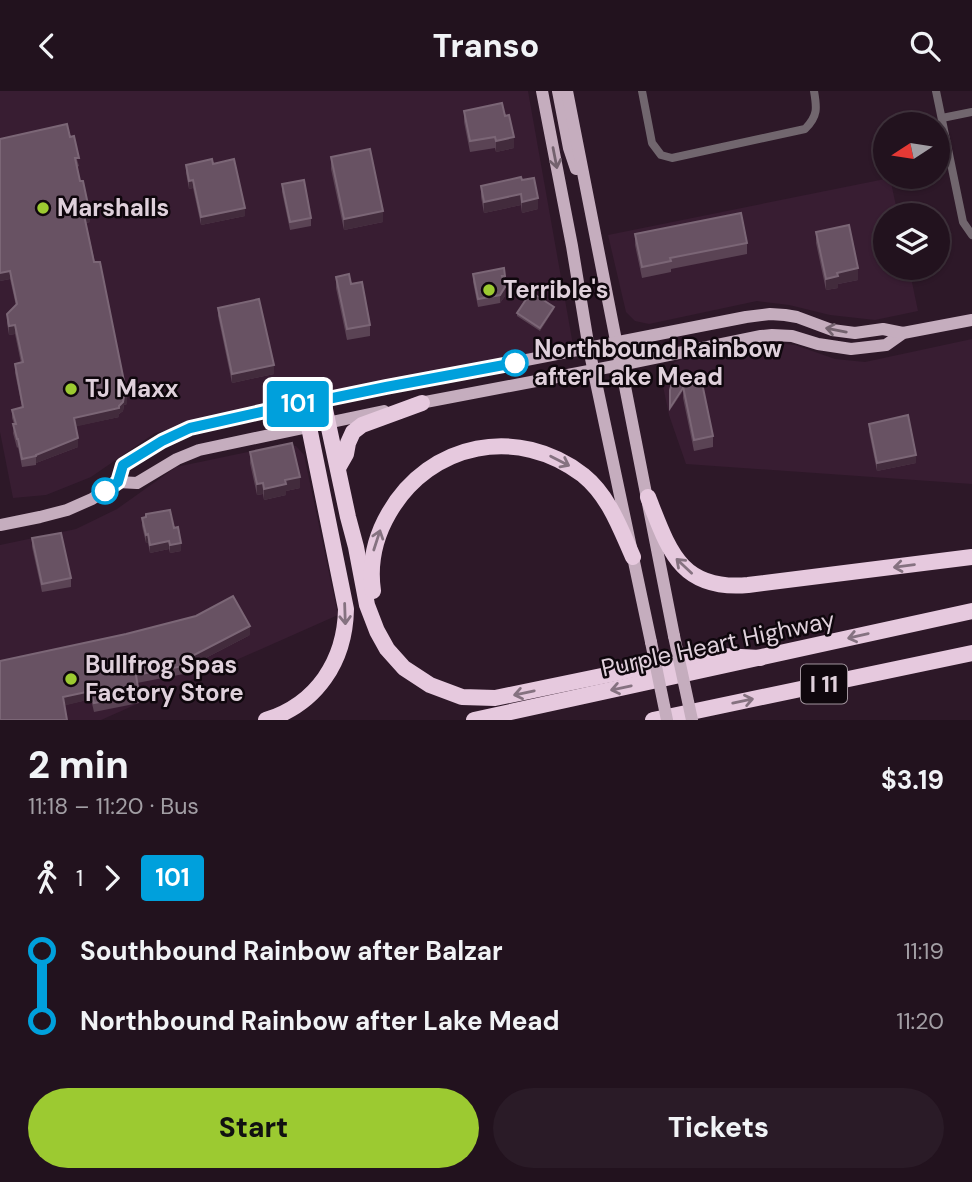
<!DOCTYPE html>
<meta charset="utf-8">
<style>
body{margin:0;font-family:"DM Sans",sans-serif;background:#2a1b27;color:#f1f3f6;height:100vh;display:flex;flex-direction:column;font-size:26px;white-space:nowrap}
*{box-sizing:border-box;margin:0}
p{font-size:23px;color:#a29ea4}
.icon{flex:none;width:38px;height:38px;fill:none;stroke:currentColor;stroke-width:2;stroke-linecap:round;stroke-linejoin:round}
.map{position:relative;height:629px;overflow:hidden}
.panel{display:flex;flex-direction:column;background:#22121e;flex:1}
.panel>*{flex:none}
.badge{padding:0 14px;border-radius:5px;font-size:24px;line-height:46px}
.needle{width:46px;rotate:258deg}
.controls{position:absolute;left:873px;top:21px;display:grid;gap:14px}
.controls a{display:grid;place-items:center;width:77px;height:77px;border-radius:50%;background:#22121e;box-shadow:0 2px 5px #0004,0 0 0 2px #3f323c;font-size:35px}
.map>.badge{position:absolute;translate:-50% -50%;box-shadow:0 0 0 4px #fff}
.legs{display:flex;align-items:center;gap:10px;height:77px;padding:0 28px;font-size:23px}
.legs p{margin-inline-start:auto}
.head{display:flex;align-items:center;justify-content:space-between;height:119px;padding:0 28px}
h1{font-size:38px;font-weight:800;line-height:52px}
.cta{display:flex;gap:14px;margin-top:auto;padding:14px 28px}
.cta a{flex:1;height:80px;border-radius:42px;background:#9cca31;color:#111;font-size:28px;font-weight:800;line-height:80px;text-align:center}
.cta a+a{background:#2a1b27;color:#f1f3f6}
ul{padding:0 28px;list-style:none}
li{display:flex;align-items:center;gap:24px;height:70px;font-size:26px}
li i{display:grid;place-items:center;width:10px;height:100%;margin:0 9px;background:currentColor}
li i::after{content:'';width:18px;height:18px;margin:-9px;border:5px solid;border-radius:50%;background:#22121e}
li p{margin-inline-start:auto}
li:first-child i{background:linear-gradient(#0000 50%,currentColor 0)}
li:last-child i{background:linear-gradient(currentColor 50%,#0000 0)}
header{display:flex;justify-content:space-between;align-items:center;height:91px;padding:0 28px;background:#22121e;font-size:32px;font-weight:800}
.map>svg:first-child{display:block}
.built{fill:#381d32}
.lines{fill:none;stroke-linecap:round;stroke-linejoin:round}
.street{stroke:#71666e;stroke-width:8}
.primary{stroke:#c5adbe;stroke-width:12}
.highway{stroke:#e6c9de;stroke-width:16}
.primary-bridge{stroke:#c5adbe;stroke-width:12}
.wall{fill:#5a4354}
.shaded-wall{fill:#422b3c}
.building{fill:#685263;stroke:#7b6676;stroke-width:2}
.oneway{stroke:#73626e}
.oneway2{stroke:#857280}
.line-1-casing{stroke:#fff;stroke-width:16}
.line-1{stroke:#00a0dc;stroke-width:10}
.poi-dot{fill:#9cca31;stroke:#0f070d;stroke-width:2.5}
.stop-1-dot{fill:#fff;stroke:#00a0dc;stroke-width:3.5}
.labels{text-anchor:middle;stroke-width:5;stroke-linejoin:round;paint-order:stroke}
.shield{fill:#0f070d;stroke:#a1949d;stroke-width:2}
.shield-label{font-size:23px;font-weight:bold;fill:#dfd0db}
.poi-label{font-size:24px;font-weight:bold;fill:#dfd0db;stroke:#0f070d;text-anchor:start}
.stop-label{font-size:24px;font-weight:bold;fill:#dfd0db;stroke:#0f070d;text-anchor:start}
.street-label{font-size:24px;fill:#dfd0db;stroke:#0f070d}
</style>
<header><svg class="icon" aria-label="back" viewBox="0 0 24 24"><path d="M15 5l-7 7 7 7"/></svg>Transo<svg class="icon" aria-label="search" viewBox="0 0 24 24"><circle cx="10" cy="10" r="6"/><path d="M15 15l6 6"/></svg></header>
<div class="map">
<svg width="972" height="629" viewBox="0 0 972 629">
<rect width="100%" height="100%" fill="#2d1828"/>
<g class="built">
<polygon points="0,0 528,0 573,254 155,342 91,386 46,404 13,407 0,341"/>
<polygon points="890,87 898,124 886,124 886,177 909,177 918,220 875,229 830,224 789,214 757,210 649,233 635,230 626,221 608,144"/>
<polygon points="972,248 972,393 686,373 669,324 663,295 665,283 675,271 683,268 768,251 795,254 835,268 865,271"/>
<polygon points="286,353 296,355 304,364 338,524 101,629 0,629 0,454 76,438 117,418 176,376"/>
</g>
<g class="lines">
<g class="street">
<path d="M642 0 652 52 661 64 672 67 805 38C818 25 817 17 814 0"/>
<polyline points="936,0 963,131 972,144"/>
<polyline points="942,27 972,21"/>
</g>
<g class="primary">
<polyline points="542,0 572,155 589,258 651,551"/>
<polyline points="558,0 569,57 576,78"/>
<polyline points="567,0 674,545"/>
<polyline points="415,313 620,274 761,245 772,244 792,245 818,253 851,258 886,254 903,242 972,229"/>
<polyline points="118,391 123,374 161,350 190,337 305,311 323,309 746,226 770,223 785,224 797,226 832,239 855,242 883,238 903,242"/>
<polyline points="0,434 40,426 67,419 92,408 118,391 137,392 177,368 199,359 384,320"/>
</g>
<g class="highway">
<polyline points="323,309 348,426 356,456 367,514 377,540 387,558 404,577 430,594 462,606 495,607 703,564 760,567"/>
<polyline points="338,377 346,363 348,352 353,341 362,334 422,312"/>
<path d="M648 406C669 459 680 500 748 494L972 466"/>
<path d="M373 500C369 472 375 446 389 422 430 351 518 334 583 384 609 405 620 437 633 466"/>
<path d="M266 629C317 613 345 570 346 518L309 336 305 311"/>
<polyline points="474,629 972,520"/>
<polyline points="653,629 972,562"/>
</g>
<g class="primary-bridge">
<polyline points="674,545 692,629"/>
<polyline points="651,551 667,629"/>
</g>
</g>
<g class="wall">
<polygon points="464,20 514,57 496,61 495,57 470,61 464,31"/>
<polygon points="70,46 79,75 77,76 90,131 86,132 127,313 124,314 123,320 119,323 119,326 76,335 78,356 36,372 36,374 22,376 18,356 17,357 13,342 14,333 12,327 12,319 22,316 15,282 15,273 21,272 15,243 9,244 7,232 7,223 16,215 10,188 0,190 0,48"/>
<polygon points="331,66 383,131 344,139 331,78"/>
<polygon points="213,73 245,125 201,134 193,97 189,98 186,82 186,74"/>
<polygon points="522,89 538,118 522,122 521,114 484,122 481,106 481,95"/>
<polygon points="282,93 311,127 311,135 290,139 282,101"/>
<polygon points="816,141 858,189 838,193 838,197 826,199 816,152"/>
<polygon points="635,143 747,152 747,163 671,178 671,181 642,187 635,154"/>
<polygon points="473,183 505,185 505,193 504,193 505,205 500,212 478,216 473,191"/>
<polygon points="336,186 351,193 370,234 370,245 347,249 336,197"/>
<polygon points="218,217 274,283 232,292 218,225"/>
<polygon points="554,218 540,240 517,225 517,222"/>
<polygon points="685,295 713,345 713,356 694,360 683,307 683,300 670,319 670,299"/>
<polygon points="869,333 916,372 877,380 869,341"/>
<polygon points="250,361 300,397 286,400 286,404 264,409 263,403 257,404 250,372"/>
<polygon points="142,427 174,437 181,460 170,462 169,458 150,462 148,452 146,452 142,435"/>
<polygon points="32,447 71,487 71,496 42,501 32,456"/>
<polygon points="250,544 194,573 194,581 137,592 139,603 139,612 94,621 91,608 0,629"/>
</g>
<g class="shaded-wall">
<polygon points="514,46 514,57 496,61 496,50"/>
<polygon points="193,89 193,97 189,98 189,90"/>
<polygon points="521,103 521,114 484,122 484,111"/>
<polygon points="538,107 538,118 522,122 522,111"/>
<polygon points="245,117 245,125 201,134 201,126"/>
<polygon points="383,120 383,131 344,139 344,128"/>
<polygon points="90,123 90,131 84,132 84,124"/>
<polygon points="858,177 858,189 838,193 838,197 826,199 826,188 837,182"/>
<polygon points="10,180 10,188 0,190 0,182"/>
<polygon points="505,196 505,205 500,212 500,204"/>
<polygon points="554,216 554,218 540,240 540,237"/>
<polygon points="15,234 15,243 9,244 9,235"/>
<polygon points="274,274 274,283 232,292 232,283"/>
<polygon points="683,297 683,300 670,319 670,317"/>
<polygon points="124,305 127,305 127,313 124,314 123,320 119,323 119,326 74,336 74,327 119,315"/>
<polygon points="78,347 78,356 36,372 36,364"/>
<polygon points="916,364 916,372 877,380 877,372"/>
<polygon points="300,386 300,397 286,400 286,404 264,409 264,398 285,389"/>
<polygon points="263,392 263,403 257,404 257,393"/>
<polygon points="148,443 148,452 146,452 146,444"/>
<polygon points="169,450 169,458 150,462 150,454"/>
<polygon points="181,452 181,460 170,462 170,454"/>
<polygon points="250,535 250,544 192,574 192,565"/>
<polygon points="91,600 91,608 63,615 63,606"/>
</g>
<g class="building">
<polygon points="502,12 505,25 509,24 514,46 496,50 495,46 470,50 464,20"/>
<polygon points="67,33 70,46 74,45 79,67 75,67 80,90 83,90 90,123 84,124 94,171 100,171 127,305 124,305 123,311 119,315 119,317 74,327 78,347 36,364 36,365 22,368 18,348 17,348 13,333 16,333 12,319 23,316 15,273 23,271 15,234 9,235 7,223 17,213 10,180 0,182 0,48"/>
<polygon points="370,58 383,120 344,128 331,66"/>
<polygon points="212,68 213,73 234,68 245,117 201,126 193,89 189,90 186,74"/>
<polygon points="521,86 522,89 534,87 538,107 522,111 521,103 484,111 481,95"/>
<polygon points="304,89 311,127 290,131 282,93"/>
<polygon points="741,122 747,152 670,167 671,170 642,176 635,143"/>
<polygon points="849,134 858,177 837,182 838,185 826,188 816,141"/>
<polygon points="504,177 505,185 502,185 505,196 500,204 478,208 473,183"/>
<polygon points="349,183 351,193 362,191 370,234 347,238 336,186"/>
<polygon points="531,201 554,216 540,237 517,222"/>
<polygon points="259,208 274,274 232,283 218,217"/>
<polygon points="676,286 685,294 670,317 670,299 672,292"/>
<polygon points="702,292 713,345 694,349 683,295"/>
<polygon points="908,324 916,364 877,372 869,333"/>
<polygon points="292,352 300,386 285,389 286,393 264,398 263,392 257,393 250,361"/>
<polygon points="170,419 174,437 178,436 181,452 170,454 169,450 150,454 148,443 146,444 142,427 146,426 146,423"/>
<polygon points="61,442 71,487 42,493 32,447"/>
<polygon points="233,505 250,535 192,565 194,573 136,584 139,603 94,612 91,600 63,606 67,629 0,629 0,570 126,543 196,525"/>
</g>
<defs><path id="oneway-shaft" d="M-6 0H5M1.5-3L5.5 0L1.5 3" fill="none" stroke-width="1.6" stroke-linecap="round" stroke-linejoin="round" transform="scale(1.75)"/></defs>
<g class="oneway">
<use href="#oneway-shaft" transform="translate(555 67) rotate(79)"/>
<use href="#oneway-shaft" transform="translate(836 239) rotate(-169)"/>
</g>
<g class="oneway2">
<use href="#oneway-shaft" transform="translate(560 370) rotate(27)"/>
<use href="#oneway-shaft" transform="translate(377 449) rotate(-72)"/>
<use href="#oneway-shaft" transform="translate(684 475) rotate(-137)"/>
<use href="#oneway-shaft" transform="translate(904 475) rotate(173)"/>
<use href="#oneway-shaft" transform="translate(345 523) rotate(88)"/>
<use href="#oneway-shaft" transform="translate(858 545) rotate(167)"/>
<use href="#oneway-shaft" transform="translate(621 597) rotate(168)"/>
<use href="#oneway-shaft" transform="translate(524 602) rotate(168)"/>
<use href="#oneway-shaft" transform="translate(743 610) rotate(-12)"/>
</g>
<g class="lines">
<g class="line-1-casing">
<polyline id="line-1" points="105,400 118,391 123,374 162,350 190,337 305,311 323,309 386,296 515,272"/>
</g>
<use href="#line-1" class="line-1"/>
</g>
<g class="poi-dot">
<circle cx="43" cy="117" r="7"/>
<circle cx="489" cy="199" r="7"/>
<circle cx="71" cy="298" r="7"/>
<circle cx="71" cy="588" r="7"/>
</g>
<g class="stop-1-dot">
<circle cx="515" cy="272" r="12"/>
<circle cx="105" cy="400" r="12"/>
</g>
<g class="labels">
<rect class="shield" x="801" y="573.5" width="46" height="39" rx="5"/>
<g class="shield-label">
<text x="824" y="601">I 11</text>
</g>
<g class="poi-label">
<text x="57" y="125">Marshalls</text>
<text x="503" y="207">Terrible's</text>
<text x="85" y="306">TJ Maxx</text>
<text x="85" y="582">Bullfrog Spas<tspan x="85" dy="28">Factory Store</tspan></text>
</g>
<g class="stop-label">
<text x="534" y="266">Northbound Rainbow<tspan x="534" dy="28">after Lake Mead</tspan></text>
</g>
<g class="street-label">
<text transform="translate(718 553) rotate(-12)" y="8">Purple Heart Highway</text>
</g>
</g>
</svg>
<div class="controls">
<a><svg class="needle" viewBox="-14 -14 28 28"><path d="M0-13l5 13h-10z" fill="#e53935"/><path d="M0 13l5-13h-10z" fill="#a29ea4"/></svg></a>
<a><svg class="icon" aria-label="layers" viewBox="0 0 24 24"><path d="M12 4l9 5-9 5-9-5zM3 14l9 5 9-5"/></svg></a>
</div>
<b class="badge" style="left:298px;top:313px;background:#00a0dc;color:#fff">101</b>
</div>
<section class="panel">
<div class="head"><div><h1>2 min</h1><p>11:18 – 11:20 · Bus</p></div><b>$3.19</b></div>
<div class="legs"><svg class="icon" aria-label="walk" viewBox="0 0 24 24"><circle cx="13" cy="4" r="2"/><path d="M13 8l-2 6 4 7M11 14l-3 7M7 12l3-4h3l4 4"/></svg>1<svg class="icon" aria-label="forward" viewBox="0 0 24 24"><path d="M9 5l7 7-7 7"/></svg><b class="badge" style="background:#00a0dc;color:#fff">101</b></div>
<ul>
<li><i style="color:#00a0dc"></i><b>Southbound Rainbow after Balzar</b><p>11:19</p></li>
<li><i style="color:#00a0dc"></i><b>Northbound Rainbow after Lake Mead</b><p>11:20</p></li>
</ul>
<div class="cta"><a>Start</a><a>Tickets</a></div>
</section>
